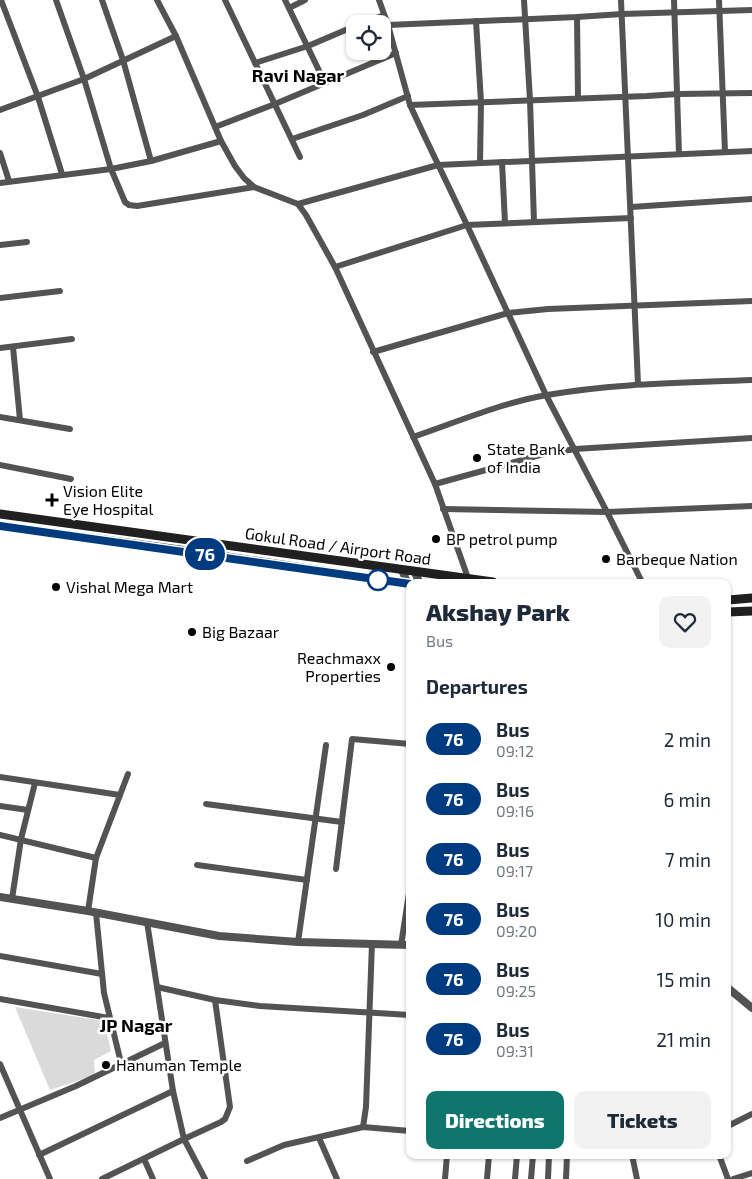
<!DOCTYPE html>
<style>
body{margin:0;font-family:"Exo 2",sans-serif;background:#f2f2f3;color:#1f2937;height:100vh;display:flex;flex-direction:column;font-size:19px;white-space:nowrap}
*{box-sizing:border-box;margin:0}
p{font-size:16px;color:#747a83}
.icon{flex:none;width:28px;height:28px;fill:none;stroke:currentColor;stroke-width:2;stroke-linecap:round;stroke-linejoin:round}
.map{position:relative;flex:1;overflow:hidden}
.sheet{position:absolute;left:406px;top:579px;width:325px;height:580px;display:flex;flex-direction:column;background:#fff;border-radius:10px;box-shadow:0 1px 4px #0004}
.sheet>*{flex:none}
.badge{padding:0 10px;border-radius:16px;font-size:18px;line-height:32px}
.controls{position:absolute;left:346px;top:15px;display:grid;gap:10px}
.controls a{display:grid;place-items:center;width:45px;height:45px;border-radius:10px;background:#fff;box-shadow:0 1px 4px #0004;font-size:25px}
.map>.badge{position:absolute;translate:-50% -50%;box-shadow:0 0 0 2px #fff}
h2{padding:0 20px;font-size:19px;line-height:45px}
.round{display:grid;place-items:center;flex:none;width:52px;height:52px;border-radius:10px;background:#f2f2f3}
.head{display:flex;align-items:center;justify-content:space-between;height:85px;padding:0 20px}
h1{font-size:24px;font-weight:800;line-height:38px}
.primary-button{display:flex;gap:10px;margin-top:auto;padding:10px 20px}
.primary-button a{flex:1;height:58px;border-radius:10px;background:#0f766e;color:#fff;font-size:20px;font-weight:800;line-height:58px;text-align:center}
.primary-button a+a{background:#f2f2f3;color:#1f2937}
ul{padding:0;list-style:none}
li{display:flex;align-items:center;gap:15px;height:60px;padding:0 20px}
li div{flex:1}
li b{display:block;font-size:19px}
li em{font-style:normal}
li .badge{min-width:55px;font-weight:700;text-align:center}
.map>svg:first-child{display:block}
.green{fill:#dadada}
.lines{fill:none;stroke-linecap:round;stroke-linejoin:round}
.minor{stroke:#535353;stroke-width:6}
.tertiary{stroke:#535353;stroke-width:8}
.secondary{stroke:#202020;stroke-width:9}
.line-casing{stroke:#fff;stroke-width:11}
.line{stroke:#003b80;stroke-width:8}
.poi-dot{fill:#000;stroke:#fff;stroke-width:2}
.stop-dot{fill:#fff;stroke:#003b80;stroke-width:2.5}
.labels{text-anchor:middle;stroke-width:5;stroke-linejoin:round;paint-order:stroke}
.poi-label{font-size:16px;fill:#000;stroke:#fff;text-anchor:start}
.street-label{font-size:16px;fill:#000;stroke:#fff}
.neighbourhood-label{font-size:18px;font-weight:bold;fill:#000;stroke:#fff}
</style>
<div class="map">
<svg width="752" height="1179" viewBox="0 0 752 1179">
<rect width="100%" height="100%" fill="#fff"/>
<polygon class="green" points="15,1007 104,1021 111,1051 94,1060 95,1075 50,1090"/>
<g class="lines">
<g class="minor">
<polyline points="1,0 38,97 62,174"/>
<polyline points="56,0 84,79 111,169 125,202 129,205 137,206 254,187"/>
<polyline points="102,0 123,60 151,161"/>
<polyline points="157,0 176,36 221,141 235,166 244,178 254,187 298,204 306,215 335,267 435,484 469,581"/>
<polyline points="225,0 300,157"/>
<polyline points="285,0 325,83"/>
<polyline points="379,0 388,25 410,105 423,133 467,225 546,395 607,512 642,582"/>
<polyline points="524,0 530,100 534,222"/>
<polyline points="621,0 638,384"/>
<polyline points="674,0 679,154"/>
<polyline points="719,0 725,152"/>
<polyline points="289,8 305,0"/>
<polyline points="577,17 578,98"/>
<polyline points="476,21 481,102 480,163"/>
<polyline points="362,24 384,15"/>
<polyline points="388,25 577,17 622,14 752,10"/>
<polyline points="255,63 308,46 355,26"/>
<polyline points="410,105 647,96 678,94 752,93"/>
<polyline points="0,110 84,79 176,36"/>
<polyline points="215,127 275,104 396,53"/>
<polyline points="292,139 363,115 408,96"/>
<polyline points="0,153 9,181"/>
<polyline points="502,162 505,223"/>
<polyline points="0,183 111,169 151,161 221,141"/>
<polyline points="298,204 438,165 752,151"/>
<polyline points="631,207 752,199"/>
<polyline points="0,245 27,242"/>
<polyline points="335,267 467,225 631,218"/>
<polyline points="0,298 60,291"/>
<polyline points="13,347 20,420"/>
<polyline points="0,348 72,339"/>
<polyline points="373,352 508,313 548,309 752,301"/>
<polyline points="0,417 70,429"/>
<path d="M413 437C457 422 501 403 547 395 615 383 683 383 752 380"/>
<polyline points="0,465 71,479"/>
<polyline points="435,484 540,455 575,449 752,438"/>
<polyline points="443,509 607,512 752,506"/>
<polyline points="0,777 120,795"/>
<polyline points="206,804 342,822"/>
<polyline points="0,806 28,810"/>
<polyline points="0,835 96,858"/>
<polyline points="197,865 307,880"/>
<polyline points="336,869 352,739 410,744"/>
<polyline points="12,899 21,839 35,783"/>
<polyline points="88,911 96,858 128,774"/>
<polyline points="96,913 104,993 121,1063"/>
<polyline points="147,922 173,1091 184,1139 205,1179"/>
<polyline points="298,942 326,745"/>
<polyline points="401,945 410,887"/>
<polyline points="0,956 102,974"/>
<polyline points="157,987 215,1000 260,1006 410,1015"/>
<polyline points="0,999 109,1018"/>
<polyline points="0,1064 50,1179"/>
<polyline points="0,1118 76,1086 165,1043"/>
<polyline points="728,1126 752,1114"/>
<polyline points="363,1127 366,1107 372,943"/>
<polyline points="319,1138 337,1179"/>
<polyline points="39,1155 173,1091"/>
<polyline points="632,1155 637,1179"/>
<polyline points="719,1155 728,1179"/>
<polyline points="144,1159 153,1179"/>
<polyline points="247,1161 284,1145 363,1127 410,1131"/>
<polyline points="102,1179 184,1139 221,1122 225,1119 230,1107 215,1000"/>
<polyline points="445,1179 447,1155"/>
<polyline points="487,1179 489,1155"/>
<polyline points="515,1179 517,1155"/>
<polyline points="531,1179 533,1155"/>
<polyline points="548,1179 549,1155"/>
<polyline points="566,1179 567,1155"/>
<polyline points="733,1179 752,1173"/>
</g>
<g class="tertiary">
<polyline points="402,570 410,589"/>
<polyline points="415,572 419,582"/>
<polyline points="0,897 88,911 219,936 298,942 410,945"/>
<polyline points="728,988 752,1008"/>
</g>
<g class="secondary">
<polyline points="0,514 493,582"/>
<polyline points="0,526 194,552 410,584"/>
<polyline points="728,600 752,598"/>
<polyline points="728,612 752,611"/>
</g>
</g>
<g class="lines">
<g class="line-casing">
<polyline id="line" points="0,526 410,584"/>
</g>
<use href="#line" class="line"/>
</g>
<g class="poi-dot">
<circle cx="477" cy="458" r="5"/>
<path d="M49.5 492.5h5v5h5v5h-5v5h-5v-5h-5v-5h5z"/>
<circle cx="436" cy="539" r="5"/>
<circle cx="606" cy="559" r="5"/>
<circle cx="56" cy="587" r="5"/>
<circle cx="192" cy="632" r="5"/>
<circle cx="391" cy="667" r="5"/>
<circle cx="106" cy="1065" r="5"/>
</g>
<circle class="stop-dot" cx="378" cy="580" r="10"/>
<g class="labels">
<g class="poi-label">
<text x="487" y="455">State Bank<tspan x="487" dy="18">of India</tspan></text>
<text x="63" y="497">Vision Elite<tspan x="63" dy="18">Eye Hospital</tspan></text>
<text x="446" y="545">BP petrol pump</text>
<text x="616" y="565">Barbeque Nation</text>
<text x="66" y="593">Vishal Mega Mart</text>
<text x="202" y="638">Big Bazaar</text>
<text x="381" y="664" text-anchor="end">Reachmaxx<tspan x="381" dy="18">Properties</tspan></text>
<text x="116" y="1071">Hanuman Temple</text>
</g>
<g class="street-label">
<text transform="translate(338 546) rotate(8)" y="6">Gokul Road / Airport Road</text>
</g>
<g class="neighbourhood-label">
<text x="298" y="82">Ravi Nagar</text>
<text x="136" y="1032">JP Nagar</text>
</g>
</g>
</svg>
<div class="controls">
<a><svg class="icon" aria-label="locate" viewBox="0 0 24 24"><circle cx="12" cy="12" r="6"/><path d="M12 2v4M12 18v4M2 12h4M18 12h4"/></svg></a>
</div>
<b class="badge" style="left:205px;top:554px;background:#003b80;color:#fff">76</b>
<section class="sheet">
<div class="head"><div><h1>Akshay Park</h1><p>Bus</p></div><a class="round"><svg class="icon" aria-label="heart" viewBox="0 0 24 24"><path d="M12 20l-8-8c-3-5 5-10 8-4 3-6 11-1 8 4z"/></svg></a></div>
<h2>Departures</h2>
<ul>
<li><span class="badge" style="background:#003b80;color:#fff">76</span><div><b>Bus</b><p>09:12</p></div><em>2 min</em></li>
<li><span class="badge" style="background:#003b80;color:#fff">76</span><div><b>Bus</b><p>09:16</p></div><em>6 min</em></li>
<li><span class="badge" style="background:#003b80;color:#fff">76</span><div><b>Bus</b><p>09:17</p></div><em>7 min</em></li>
<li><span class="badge" style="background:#003b80;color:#fff">76</span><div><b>Bus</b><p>09:20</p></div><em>10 min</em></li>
<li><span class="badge" style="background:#003b80;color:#fff">76</span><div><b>Bus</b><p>09:25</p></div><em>15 min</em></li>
<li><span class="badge" style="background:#003b80;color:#fff">76</span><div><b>Bus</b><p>09:31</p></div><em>21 min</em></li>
</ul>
<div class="primary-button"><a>Directions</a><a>Tickets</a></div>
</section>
</div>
